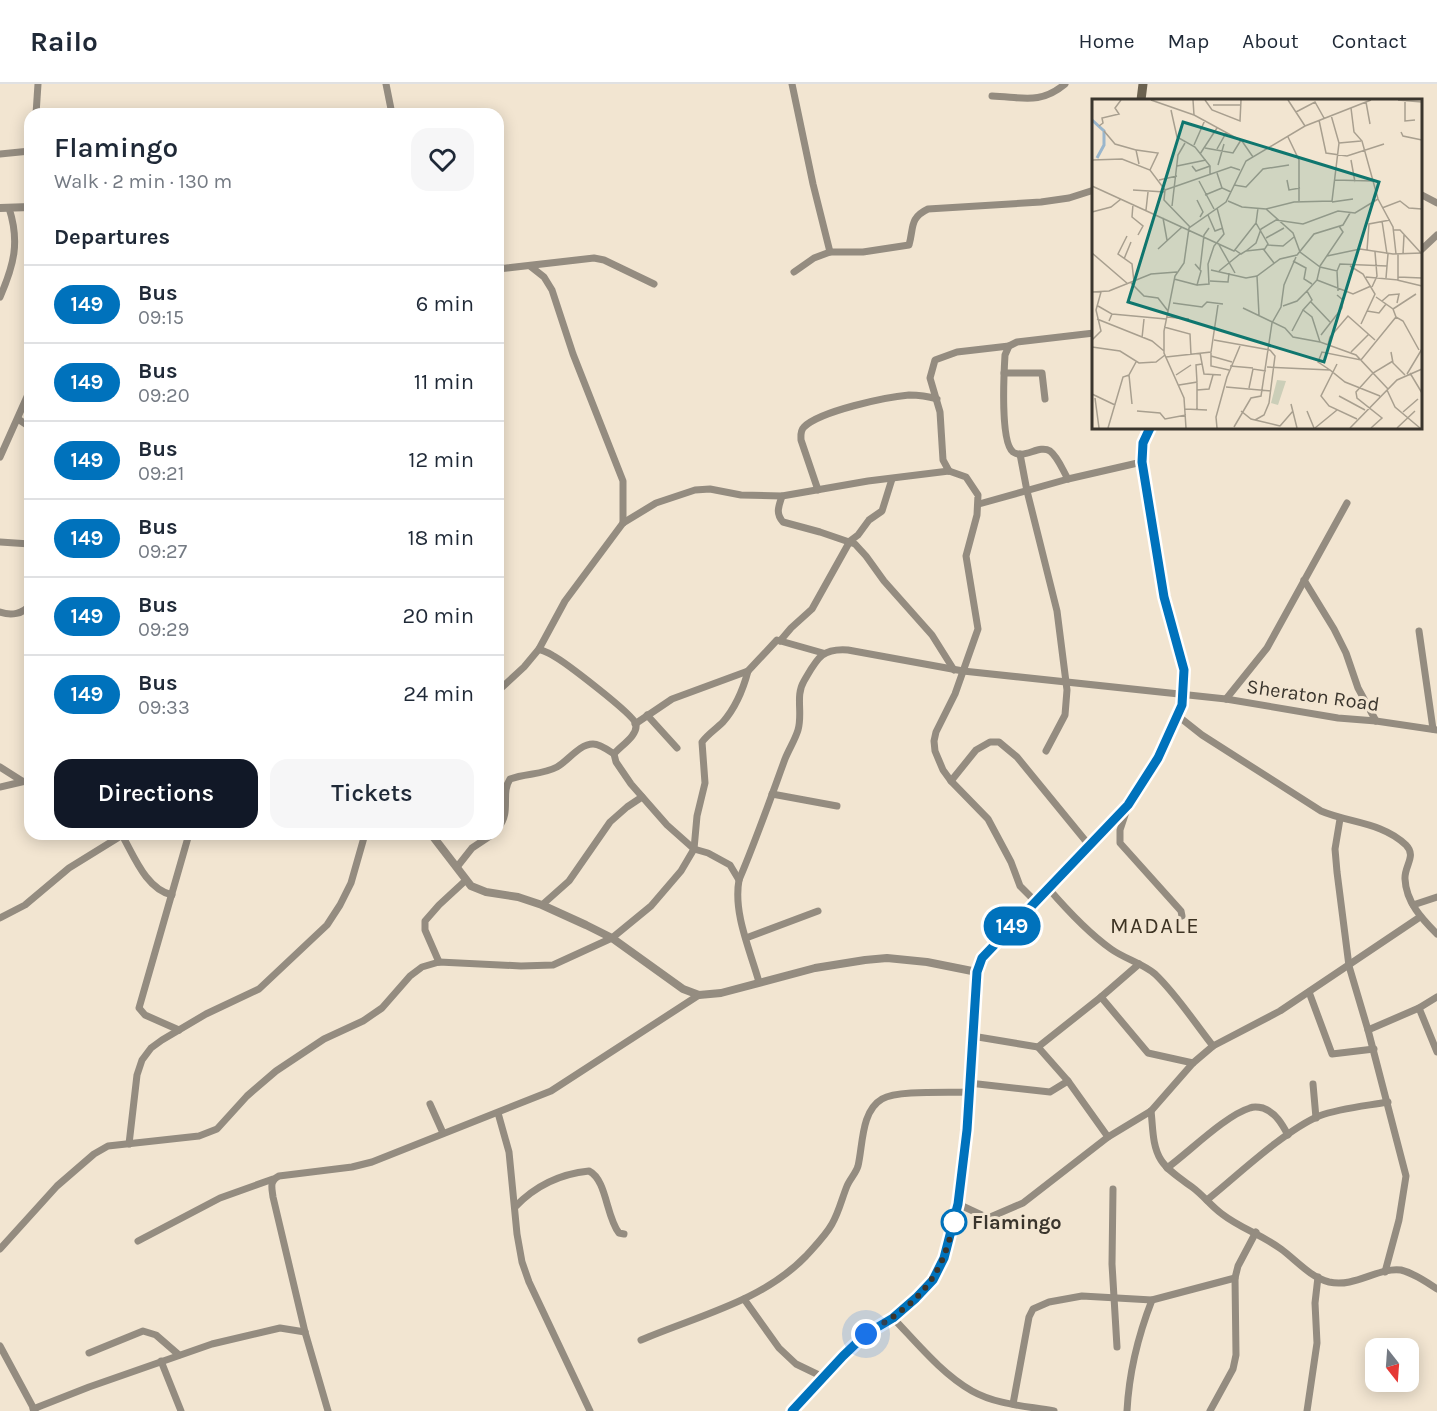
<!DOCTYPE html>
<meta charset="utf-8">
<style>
body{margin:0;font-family:Karla,sans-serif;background:#f6f6f7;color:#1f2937;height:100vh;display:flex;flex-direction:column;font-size:22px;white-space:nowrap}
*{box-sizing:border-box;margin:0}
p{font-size:20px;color:#747a83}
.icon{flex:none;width:33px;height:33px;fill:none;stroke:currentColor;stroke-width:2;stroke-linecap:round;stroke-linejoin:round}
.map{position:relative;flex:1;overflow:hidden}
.drawer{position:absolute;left:24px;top:24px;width:480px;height:732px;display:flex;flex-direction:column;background:#fff;border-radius:18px;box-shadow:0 3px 15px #0003}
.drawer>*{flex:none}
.badge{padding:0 12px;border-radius:20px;font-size:21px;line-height:39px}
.needle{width:39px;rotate:163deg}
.controls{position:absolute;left:1365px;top:1254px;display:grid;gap:12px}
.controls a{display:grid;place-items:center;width:54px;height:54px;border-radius:12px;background:#fff;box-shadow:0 3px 15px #0003;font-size:30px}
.you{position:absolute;width:30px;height:30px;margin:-15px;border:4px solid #fff;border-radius:50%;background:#1a73e8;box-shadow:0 0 0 9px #1a73e833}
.map>.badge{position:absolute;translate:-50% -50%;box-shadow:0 0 0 3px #fff}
h2{padding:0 30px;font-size:22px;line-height:54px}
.round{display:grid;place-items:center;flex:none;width:63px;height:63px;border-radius:18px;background:#f6f6f7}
.overview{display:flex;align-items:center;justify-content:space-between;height:102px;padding:0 30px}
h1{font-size:28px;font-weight:600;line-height:45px}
.action{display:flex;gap:12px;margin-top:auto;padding:12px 30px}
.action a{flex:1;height:69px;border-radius:18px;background:#111827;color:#fff;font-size:24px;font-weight:600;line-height:69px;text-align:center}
.action a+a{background:#f6f6f7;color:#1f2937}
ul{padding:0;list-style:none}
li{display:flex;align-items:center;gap:18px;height:78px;padding:0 30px;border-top:2px solid #e0e1e3}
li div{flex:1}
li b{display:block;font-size:22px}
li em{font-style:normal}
li .badge{min-width:66px;font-weight:700;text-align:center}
header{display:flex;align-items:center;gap:36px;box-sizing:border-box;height:84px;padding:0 30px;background:#fff;border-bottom:2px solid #e0e1e3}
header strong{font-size:28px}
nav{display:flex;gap:33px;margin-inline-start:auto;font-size:21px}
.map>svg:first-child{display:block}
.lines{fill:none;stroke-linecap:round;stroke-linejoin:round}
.minor{stroke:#948c80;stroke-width:7}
.tertiary{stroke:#948c80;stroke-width:8}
.secondary{stroke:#6c6250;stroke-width:9}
.line-casing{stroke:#fff;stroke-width:14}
.line{stroke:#0072bc;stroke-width:9}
.walk{stroke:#3a352d;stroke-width:6;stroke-dasharray:0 10.8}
.stop-dot{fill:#fff;stroke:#0072bc;stroke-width:3}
.labels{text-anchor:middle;stroke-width:6;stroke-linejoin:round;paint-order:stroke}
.street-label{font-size:20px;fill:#3a352d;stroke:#f2e5d1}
.stop-label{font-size:20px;font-weight:bold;fill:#3a352d;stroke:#f2e5d1;text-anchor:start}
.quarter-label{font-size:22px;letter-spacing:1.5px;fill:#3d3323;stroke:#f2e5d1}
.inset-river{fill:none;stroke:#9ab6cc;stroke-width:3}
.inset-road{fill:none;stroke:#a89f8f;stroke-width:1.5}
.view{fill:#0f766e;fill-opacity:0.15;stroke:#0f766e;stroke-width:3}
.inset-edge{fill:none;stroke:#3a352d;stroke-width:3}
</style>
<header>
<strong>Railo</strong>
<nav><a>Home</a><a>Map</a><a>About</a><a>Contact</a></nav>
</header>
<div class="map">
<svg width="1437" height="1327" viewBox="0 0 1437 1327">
<rect width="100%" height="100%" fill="#f2e5d1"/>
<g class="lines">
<g class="minor">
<polyline points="386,0 392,30"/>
<polyline points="792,0 813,100 830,168"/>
<path d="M992 12C1022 13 1040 21 1065 0"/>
<polyline points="36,30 38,0"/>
<polyline points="0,70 30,67"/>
<polyline points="1420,110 1437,119"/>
<polyline points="1420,167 1437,151"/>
<polyline points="530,182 544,193 552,206 573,270 623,397 623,439"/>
<polyline points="498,185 594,174 604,176 654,200"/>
<path d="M794 188 814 174 830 168H863L909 161C914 144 909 134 928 125L1041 118 1069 114 1094 106"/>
<path d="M0 213C14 181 20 158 9 124"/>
<polyline points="1004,289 1042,289 1045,315"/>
<polyline points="18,335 30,343"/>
<polyline points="1020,370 1027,407 1057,527 1067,606 1065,631 1046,667"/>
<polyline points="0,373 30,306"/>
<polyline points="949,387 943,376 940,328 930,294 935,276 957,268 1009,262"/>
<path d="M1068 395C1063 387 1058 373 1050 367 1039 360 1024 376 1013 368 1000 358 1004 288 1005 271L1009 262 1017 258 1094 249"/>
<path d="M818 406 801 356C801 351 800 347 804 343 820 327 886 313 909 311 919 311 927 312 937 315"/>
<path d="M782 412C779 422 775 429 783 438L820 448 855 460 866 472 884 497 932 551 954 586"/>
<polyline points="979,420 1068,395 1142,378"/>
<polyline points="0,458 30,460"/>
<polyline points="1304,496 1334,545 1346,569 1358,604 1376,637"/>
<path d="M0 528C11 532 23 530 30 521"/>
<polyline points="1419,547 1433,645"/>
<polyline points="780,557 791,544 812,525 850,457 858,451 869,436 882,427 892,395"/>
<path d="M539 565C543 567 548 568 552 571 565 578 633 630 636 640 638 652 620 662 614 670L616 678 631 700 667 741 694 765 708 769 730 781 739 796"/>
<polyline points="498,607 524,583 539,565 565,517 623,439 656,419 695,406 710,405 741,411 782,412 868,397 949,387 966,393 978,411 977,431 966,472 978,545 955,610 936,648 934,657 935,667 943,686 951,697 988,735 1011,778 1020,802 1035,817"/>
<polyline points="1226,615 1267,564 1347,419"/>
<polyline points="647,631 677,664"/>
<path d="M1178 632 1202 651 1321 727C1349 739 1382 738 1406 761 1417 772 1404 782 1405 795 1406 818 1422 835 1437 850"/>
<polyline points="635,640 672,615 748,587 777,556 823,569"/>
<polyline points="0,683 22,697"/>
<polyline points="951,697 976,666 990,658 999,658 1017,673 1089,761"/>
<polyline points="0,703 30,696"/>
<polyline points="772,710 837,722"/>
<polyline points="1128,722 1120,746 1120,759 1181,827 1182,832"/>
<polyline points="1340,735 1335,765 1337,788 1349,882 1368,946 1406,1092 1399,1136 1385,1188"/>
<path d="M498 744C512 728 500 710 510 695 526 689 542 691 557 683 568 677 579 660 593 660 600 660 608 666 614 670"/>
<path d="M122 751C134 772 146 805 172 811"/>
<polyline points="457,783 472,764 493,750"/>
<path d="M1048 804C1067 826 1087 848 1111 865 1125 875 1142 879 1155 890 1177 911 1194 938 1213 962"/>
<polyline points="542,821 569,797 610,738 627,723 642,713"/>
<polyline points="1413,821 1437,813"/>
<polyline points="0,834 25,821 69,784 124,750"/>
<polyline points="746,854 818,827"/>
<polyline points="439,878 425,846 425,837 439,821 465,797"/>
<path d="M759 898C750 866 733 829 739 796 756 756 770 716 785 675 789 665 795 656 798 646 803 629 795 612 804 597 817 575 821 564 848 566L963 587 1226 615 1338 634 1376 637 1437 646"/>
<polyline points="1309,908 1332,970 1374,965"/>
<polyline points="1101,913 1148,969 1193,979"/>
<polyline points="1419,924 1437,968"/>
<polyline points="179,946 145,931 139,924 189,750"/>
<polyline points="1368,946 1419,924 1437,913"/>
<polyline points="972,952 1038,963 1068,997 1108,1053"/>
<polyline points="1038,963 1101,913 1139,880"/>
<polyline points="969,999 1050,1008 1068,997"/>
<polyline points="1313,1000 1316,1034"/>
<polyline points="430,1020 443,1049"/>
<path d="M1151 1027C1153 1043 1152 1062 1161 1076 1168 1087 1181 1095 1192 1103 1203 1111 1211 1122 1222 1130 1240 1144 1262 1151 1281 1165 1296 1176 1310 1193 1329 1198 1355 1204 1378 1183 1401 1186 1413 1189 1427 1198 1437 1205"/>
<polyline points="498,1029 509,1068 517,1150 522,1178 529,1198 590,1327"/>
<polyline points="129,1060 137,991 142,976 151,964 162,956 206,930 259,905 327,841 340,821 351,799 365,750"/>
<path d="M1167 1084C1189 1068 1226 1031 1250 1024 1254 1022 1259 1023 1263 1024 1276 1029 1282 1040 1288 1051"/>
<polyline points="1113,1105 1112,1180 1117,1263"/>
<path d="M1207 1116C1238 1091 1284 1047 1319 1032 1340 1024 1365 1022 1388 1018"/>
<polyline points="958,1120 988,1134 1023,1119 1108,1053 1151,1027 1193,979 1213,962 1280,927 1420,833"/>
<path d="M515 1123C535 1102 559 1090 589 1087 607 1096 606 1133 619 1149L624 1150"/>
<polyline points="138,1157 220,1114 273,1095"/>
<path d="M0 1165 57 1102 94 1070 108 1062 199 1052 217 1045 247 1012 276 987 324 955 363 937 382 924 410 892 422 883 439 878 521 882 553 881 612 854 651 822 681 787 694 765 697 732 705 699 702 658C708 650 716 645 723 638 736 623 743 606 748 587"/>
<polyline points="744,1215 779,1264 796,1280 823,1293"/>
<path d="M893 1234C917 1259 942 1290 972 1307 997 1321 1027 1322 1054 1327"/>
<path d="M641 1256C697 1232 763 1217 806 1172 815 1162 826 1151 832 1140 839 1128 842 1114 847 1102 850 1095 856 1089 858 1082 863 1061 861 1027 882 1015 898 1006 948 1009 968 1008"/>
<polyline points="0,1262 35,1327"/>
<polyline points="89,1269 143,1247 156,1251 179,1271"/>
<polyline points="161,1277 181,1327"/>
<polyline points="1013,1320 1029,1233 1033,1225 1049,1218 1082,1212 1152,1216 1235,1194"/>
<polyline points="33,1325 89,1303 212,1260 280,1244 305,1248"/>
<path d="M328 1327 305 1248 273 1113C272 1104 269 1097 279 1092L352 1083 372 1078 551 1007 699 911"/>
<path d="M1127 1327C1129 1288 1138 1252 1152 1216"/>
<polyline points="1210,1327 1233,1285 1236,1271 1235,1194 1238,1182 1256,1148"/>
<polyline points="1307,1327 1317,1259 1315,1219 1318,1193"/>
</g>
<g class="tertiary">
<polyline points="0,124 30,123"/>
<polyline points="431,750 471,802 486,808 518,813 542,821 586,841 612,854 683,905 699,911 721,909 815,884 865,876 887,874 927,878 977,888"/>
</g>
<g class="secondary">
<polyline points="1141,16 1143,0"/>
<polyline points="792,1327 843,1271 866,1250 893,1234 916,1214 933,1196 944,1174 958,1120 967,1046 977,888 982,874 1128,721 1158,674 1182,621 1184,586 1164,513 1142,378 1143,359 1150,344"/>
</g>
</g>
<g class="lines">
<g class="line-casing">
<polyline id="line" points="792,1327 843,1272 866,1250 893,1234 916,1214 933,1196 944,1174 958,1120 967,1046 977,888 982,874 1128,721 1158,674 1182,621 1184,586 1164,513 1142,378 1143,359 1150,344"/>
</g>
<use href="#line" class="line"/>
<path class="walk" d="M866 1250C920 1218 941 1196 954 1138"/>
</g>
<circle class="stop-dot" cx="954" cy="1138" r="12"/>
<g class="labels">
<g class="street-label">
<text transform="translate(1313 611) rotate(8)" y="7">Sheraton Road</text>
</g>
<g class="stop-label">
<text x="972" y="1145">Flamingo</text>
</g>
<g class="quarter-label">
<text x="1155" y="849">MADALE</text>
</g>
</g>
<g transform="translate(1092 15)">
<rect width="330" height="330" fill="#f2e5d1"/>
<path d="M185 281 194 282 186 306 179 304Z" fill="#cbceb8"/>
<path class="inset-river" d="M0 21 12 32V46L5 59"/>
<path class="inset-road" d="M59 1 102 16M101 1 102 16 150 42 161 58M113 1 120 11 148 22 149 1M196 1 213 27M306 1 330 3M274 3 278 25M313 3V22L323 21M121 6H148M259 9 262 33 270 42 286 100 301 128 304 155M79 11 85 38 103 48 118 67V75M204 13 223 3 232 19M227 21 234 54 255 57 292 45M7 27 11 24 10 19 27 15 23 9 29 1M12 32 23 45 44 51M309 33 311 37 330 41M196 38 207 61V102M247 44 269 42M102 46 113 21M113 49 141 54 149 41M125 50 134 34M108 55 125 29M0 61 30 60 58 71 73 91 72 101 98 128M259 61 263 83M47 65 44 51 66 54 58 71M126 66 132 45M85 67 114 61M100 67 104 72 118 67M125 74 130 89 139 93M67 81 85 77M195 81 197 91 208 89M242 81 282 82M107 82 122 110M142 86 154 88 171 70 197 66M0 87 142 152 164 124 166 109M41 91 73 93M73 91 139 68 148 71M113 96 130 89M105 101 111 113 108 118M136 102 150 108 174 110 201 134 208 153 228 168 225 181 215 192 220 201 211 211 220 218 228 243 264 256 296 290M240 103 261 100M41 105 40 118 51 127 46 136M80 107 86 56 93 44M290 109 308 102 317 109 330 110M174 110 202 103 240 102 247 44 239 16M54 111 56 93M0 113 19 108 29 100M116 116 123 132 131 129M71 119 75 141M290 122 295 155M164 124 176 145 172 151 182 164M301 131H308L329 154M35 137 26 155 40 165 42 183M174 139 192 129M126 144 143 174M176 146 191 147 202 138M66 150 90 128M143 151 149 155 154 152 164 144 169 130 184 121 211 125 246 112 263 114 286 100M275 151 277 125 298 121M154 152 172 150M0 154 36 185M311 155 312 136M235 157 268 150 301 155 330 154M32 160 39 143M201 162 214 169 212 180 220 185M228 167 251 133 247 127M258 167 271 175 283 195 269 225M228 168 245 172 248 165 295 167M108 170 112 136 117 129M119 171 154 179 165 177 188 160 205 156 222 135 251 126 258 114M127 172 148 155M245 172 246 192M165 177 167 216M274 178 306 181V155M306 178 330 179M294 179 296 155M82 180 105 186 109 172 103 165M225 181 261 195 279 187M305 181 330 187M118 182 136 183 137 174M39 184 52 197 66 199 76 212M105 186 117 185 116 165 122 147 132 135 125 109M280 188 285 177 283 153M0 193 17 192 59 175 85 173M284 198 301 210 304 218M290 202 297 196 307 195 305 204M219 203 238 223M81 204 110 208 115 203 131 205M6 207 20 215 17 222M191 207 205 202 215 192M151 209 193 229 201 238 228 243M301 210 324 195M275 212 287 214 294 205M20 215 74 220M75 218 97 220M5 220 60 242 72 252M72 228 98 235 99 256M200 232 211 211M229 236 250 209 251 201 245 196M50 239 52 220M0 241 9 232 4 211 9 193M122 241 178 251M236 246 238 238 256 217 283 241M0 248 28 252 47 264 64 263 73 256M259 253 277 235M299 253 301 264 313 276M108 254 112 275 129 276M119 254V267L137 271M119 257 140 263M74 258 119 253 126 206M245 265 229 297 237 307 265 320M138 267 161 269M175 268 238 271 253 283 288 297M238 271 226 263 230 253 269 261 304 218 311 222 327 251M318 274 330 294M315 275 330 250M84 276 99 266M105 283V311M87 286 105 283 104 266 110 265M134 288 179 292M157 289 161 270 174 272M105 291 117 290 121 276M295 291 303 308 328 329M0 295 23 306M247 297 273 311M3 299 7 329M40 305 37 276 44 263M199 305 205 329M93 310 115 311M45 312 68 314 73 320 94 316M149 312 159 320 188 327M215 312 222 329M311 313 326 300M163 321 172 316 177 304 183 257 178 251M188 327 201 312M142 328 159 299 169 297 180 224 189 208 192 186 204 158M16 329 31 278 37 276M94 329 92 299 72 254V232L83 177 92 164 97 129 134 103 154 62 213 27 279 1M125 329 124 318 135 278 148 247M223 329 245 311M258 329 305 281 330 270M279 329 290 319 265 299 264 293 281 274 301 262M305 329 323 312"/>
<path class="view" d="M91 23 287 83 232 263 36 203Z"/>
<rect width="330" height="330" class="inset-edge"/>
</g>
</svg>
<div class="controls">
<a><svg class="needle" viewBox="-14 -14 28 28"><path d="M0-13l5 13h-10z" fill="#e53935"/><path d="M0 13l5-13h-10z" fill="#747a83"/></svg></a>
</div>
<div class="you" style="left:866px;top:1250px"></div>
<b class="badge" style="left:1012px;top:842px;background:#0072bc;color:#fff">149</b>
<section class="drawer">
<div class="overview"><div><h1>Flamingo</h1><p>Walk · 2 min · 130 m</p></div><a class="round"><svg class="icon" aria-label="heart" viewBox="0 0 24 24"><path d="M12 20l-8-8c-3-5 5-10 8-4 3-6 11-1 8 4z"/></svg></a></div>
<h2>Departures</h2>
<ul>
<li><span class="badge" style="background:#0072bc;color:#fff">149</span><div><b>Bus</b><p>09:15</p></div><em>6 min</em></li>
<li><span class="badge" style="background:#0072bc;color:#fff">149</span><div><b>Bus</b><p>09:20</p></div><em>11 min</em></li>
<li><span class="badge" style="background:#0072bc;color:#fff">149</span><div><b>Bus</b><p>09:21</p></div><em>12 min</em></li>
<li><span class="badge" style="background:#0072bc;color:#fff">149</span><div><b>Bus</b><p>09:27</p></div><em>18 min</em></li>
<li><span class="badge" style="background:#0072bc;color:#fff">149</span><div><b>Bus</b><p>09:29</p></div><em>20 min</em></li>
<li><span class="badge" style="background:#0072bc;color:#fff">149</span><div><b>Bus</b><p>09:33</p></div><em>24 min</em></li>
</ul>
<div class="action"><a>Directions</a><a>Tickets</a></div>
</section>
</div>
